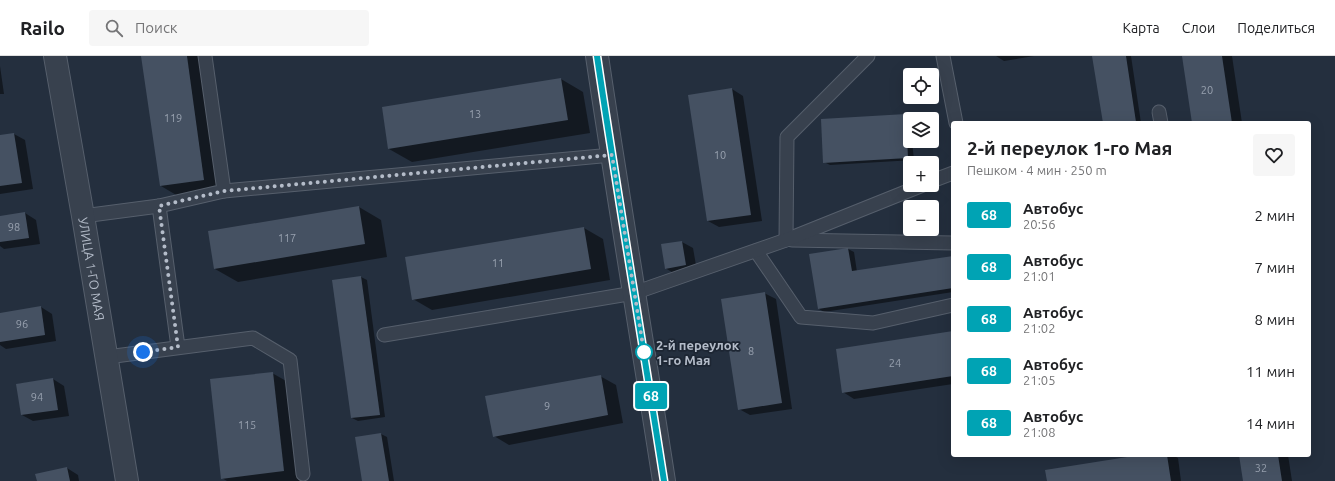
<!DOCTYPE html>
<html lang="ru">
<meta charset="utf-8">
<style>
body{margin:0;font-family:Ubuntu,sans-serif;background:#f6f6f6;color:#202124;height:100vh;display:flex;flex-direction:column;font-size:15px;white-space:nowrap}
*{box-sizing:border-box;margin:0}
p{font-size:13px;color:#757577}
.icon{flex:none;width:22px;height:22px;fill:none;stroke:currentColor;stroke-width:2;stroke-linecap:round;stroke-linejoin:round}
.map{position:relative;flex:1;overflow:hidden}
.side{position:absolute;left:951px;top:65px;width:360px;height:336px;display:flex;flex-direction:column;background:#fff;border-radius:4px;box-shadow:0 4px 16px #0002}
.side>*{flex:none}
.badge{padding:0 8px;border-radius:3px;font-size:14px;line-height:26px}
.controls{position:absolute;left:903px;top:12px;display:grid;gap:8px}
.controls a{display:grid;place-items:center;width:36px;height:36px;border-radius:4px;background:#fff;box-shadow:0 4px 16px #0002;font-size:20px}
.you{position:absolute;width:20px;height:20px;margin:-10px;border:3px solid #fff;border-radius:50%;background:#1a73e8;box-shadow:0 0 0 6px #1a73e833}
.map>.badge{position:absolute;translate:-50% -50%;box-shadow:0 0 0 2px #fff}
.round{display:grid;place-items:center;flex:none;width:42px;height:42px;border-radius:4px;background:#f6f6f6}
.head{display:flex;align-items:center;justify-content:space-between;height:68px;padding:0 16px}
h1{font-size:19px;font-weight:600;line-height:30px}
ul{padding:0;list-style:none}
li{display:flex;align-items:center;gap:12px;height:52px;padding:0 16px}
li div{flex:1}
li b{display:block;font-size:15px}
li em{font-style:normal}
li .badge{min-width:44px;font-weight:700;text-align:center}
header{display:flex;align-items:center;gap:24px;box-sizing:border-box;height:56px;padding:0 20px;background:#fff;border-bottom:1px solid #e0e0e0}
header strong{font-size:19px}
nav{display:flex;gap:22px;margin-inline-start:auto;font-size:14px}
.search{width:280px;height:36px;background:#f6f6f6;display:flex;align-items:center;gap:10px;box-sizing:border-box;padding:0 14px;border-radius:4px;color:#757577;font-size:15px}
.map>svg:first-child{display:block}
.shadow{fill:#0007}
.building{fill:#455162}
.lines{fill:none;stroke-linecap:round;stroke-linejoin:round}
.service-casing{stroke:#565f6c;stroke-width:15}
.minor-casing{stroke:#565f6c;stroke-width:24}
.tertiary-casing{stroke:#565f6c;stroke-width:24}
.service{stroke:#38414e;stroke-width:13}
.minor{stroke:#38414e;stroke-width:22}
.tertiary{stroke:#38414e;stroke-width:22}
.line-casing{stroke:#fff;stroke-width:9}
.line{stroke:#00a3b4;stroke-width:6}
.walk{stroke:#b4bcc9;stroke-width:4;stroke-dasharray:0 7.2}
.stop-dot{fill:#fff;stroke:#00a3b4;stroke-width:2}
.labels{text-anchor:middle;stroke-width:3.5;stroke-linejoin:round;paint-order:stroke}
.number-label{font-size:11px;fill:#98a1af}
.street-label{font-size:13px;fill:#b4bcc9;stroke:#1d2633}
.stop-label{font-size:13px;font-weight:bold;fill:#b4bcc9;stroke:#1d2633;text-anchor:start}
</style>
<header>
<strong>Railo</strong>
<div class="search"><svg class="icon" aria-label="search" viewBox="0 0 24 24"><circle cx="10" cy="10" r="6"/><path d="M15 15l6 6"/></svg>Поиск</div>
<nav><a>Карта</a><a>Слои</a><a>Поделиться</a></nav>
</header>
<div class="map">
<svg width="1335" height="425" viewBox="0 0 1335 425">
<rect width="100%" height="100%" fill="#242f3e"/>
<g class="shadow">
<polygon points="142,0 207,0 226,137 183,143 161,130"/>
<polygon points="996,0 1034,0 1004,5"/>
<polygon points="1093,0 1131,0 1141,67 1104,67"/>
<polygon points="1183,0 1232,0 1242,67 1193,67"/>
<polygon points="0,10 4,38 0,38"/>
<polygon points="561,23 583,36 590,77 412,106 389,93 383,52"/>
<polygon points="732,33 743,40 762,165 719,171 708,165"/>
<polygon points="906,59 911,62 910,63 910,85 912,85 914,104 830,109 824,106"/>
<polygon points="14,78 25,84 33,133 0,138 0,80"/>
<polygon points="359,151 381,164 387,201 238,226 215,213 209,176"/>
<polygon points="25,157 36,164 40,188 4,193 0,190 0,161"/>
<polygon points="584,172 603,183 610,224 432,254 413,243 406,202"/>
<polygon points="682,186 693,192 697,215 677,219 665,212 662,189"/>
<polygon points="848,193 854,196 857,216 953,201 953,236 824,256 819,253 810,199"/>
<polygon points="361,221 367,224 385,361 358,365 352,362"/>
<polygon points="764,237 776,243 792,353 750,359 739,353"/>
<polygon points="41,251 52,258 56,285 6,293 0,289 0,258"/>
<polygon points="953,276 953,328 854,343 843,336"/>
<polygon points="272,317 295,330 306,425 227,425 222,422"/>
<polygon points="600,320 616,329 623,367 509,389 494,380"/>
<polygon points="53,323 64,330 69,360 33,365 22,359 18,328"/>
<polygon points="381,378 387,381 394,425 363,425 356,382"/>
<polygon points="1147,399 1172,399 1178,402 1181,425 1048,425"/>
<polygon points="1240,399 1288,399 1292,425 1244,425"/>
<polygon points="67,412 78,419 79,425 38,425"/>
</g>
<g class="building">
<polygon points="141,0 187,0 204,124 160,130"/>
<polygon points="1092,0 1126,0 1136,66 1103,67"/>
<polygon points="1182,0 1222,0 1232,67 1192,67"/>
<polygon points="561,22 568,64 388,93 382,51"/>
<polygon points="732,32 751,159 707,165 688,39"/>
<polygon points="906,58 908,102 823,107 821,63"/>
<polygon points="14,77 22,127 0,130 0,79"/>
<polygon points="359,150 365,188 214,213 208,175"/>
<polygon points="25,156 29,182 0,186 0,160"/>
<polygon points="584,171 591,213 412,244 405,201"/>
<polygon points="682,185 686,209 665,213 661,188"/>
<polygon points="848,192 852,215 953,200 953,232 818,253 809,198"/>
<polygon points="361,220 380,359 351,362 332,224"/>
<polygon points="765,236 782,347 738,354 721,243"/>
<polygon points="41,250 45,279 0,286 0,257"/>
<polygon points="953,275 953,320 842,337 836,293"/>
<polygon points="273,316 284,415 221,423 210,323"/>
<polygon points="601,319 608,359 493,381 485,340"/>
<polygon points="53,322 58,354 21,359 16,328"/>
<polygon points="381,377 389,425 362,425 355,381"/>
<polygon points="1140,399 1167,399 1171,425 1047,425 1045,414"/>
<polygon points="1239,399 1278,399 1282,425 1243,425"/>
<polygon points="67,411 70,425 37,425 35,418"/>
</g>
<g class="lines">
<g class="service-casing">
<g id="service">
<polyline points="943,0 956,67"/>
<polyline points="1159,56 1161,67"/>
<polyline points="932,125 953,117"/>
<polyline points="224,135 612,99"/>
<polyline points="159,150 178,291"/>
<polyline points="83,160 159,150 224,135 205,0"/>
<polyline points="786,184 787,81 868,0"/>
<polyline points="792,184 953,187"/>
<polyline points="756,195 801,261 873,267 953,249"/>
<polyline points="384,279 634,237 786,184 923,129"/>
<polyline points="107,301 253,282 290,304 303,418"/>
</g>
</g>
<g class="minor-casing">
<g id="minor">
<path id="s1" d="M55 0 83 160 127 425"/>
</g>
</g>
<g class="tertiary-casing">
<path id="tertiary" d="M597 0C618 142 642 283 664 425"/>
</g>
<use href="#service" class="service"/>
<use href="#minor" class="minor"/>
<use href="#tertiary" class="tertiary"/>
</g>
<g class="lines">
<g class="line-casing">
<path id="line" d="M597 0C618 142 642 283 664 425"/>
</g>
<use href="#line" class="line"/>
<polyline class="walk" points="143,296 178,291 159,150 224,135 612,99 644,296"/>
</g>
<circle class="stop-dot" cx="644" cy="296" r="8"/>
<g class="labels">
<g class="number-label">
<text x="1207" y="38">20</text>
<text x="475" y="62">13</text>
<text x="173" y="66">119</text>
<text x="720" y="103">10</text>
<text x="14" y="175">98</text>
<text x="287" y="186">117</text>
<text x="498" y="211">11</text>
<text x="22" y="272">96</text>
<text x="751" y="299">8</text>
<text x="895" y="311">24</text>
<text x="37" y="345">94</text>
<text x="547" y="354">9</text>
<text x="247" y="373">115</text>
<text x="1261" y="416">32</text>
</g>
<g class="street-label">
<text dy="5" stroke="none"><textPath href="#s1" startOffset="216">УЛИЦА 1-ГО МАЯ</textPath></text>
</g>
<g class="stop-label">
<text x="656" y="294">2-й переулок<tspan x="656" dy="15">1-го Мая</tspan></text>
</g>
</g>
</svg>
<div class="controls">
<a><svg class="icon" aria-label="locate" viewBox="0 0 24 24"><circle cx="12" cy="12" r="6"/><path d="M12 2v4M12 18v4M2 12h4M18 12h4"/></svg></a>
<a><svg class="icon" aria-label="layers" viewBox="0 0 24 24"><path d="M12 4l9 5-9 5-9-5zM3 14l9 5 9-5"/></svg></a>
<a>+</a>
<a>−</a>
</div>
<div class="you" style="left:143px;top:296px"></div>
<b class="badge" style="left:651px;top:340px;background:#00a3b4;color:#fff">68</b>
<section class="side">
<div class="head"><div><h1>2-й переулок 1-го Мая</h1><p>Пешком · 4 мин · 250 m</p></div><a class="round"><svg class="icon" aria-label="heart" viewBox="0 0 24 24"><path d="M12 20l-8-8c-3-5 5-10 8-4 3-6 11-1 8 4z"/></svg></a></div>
<ul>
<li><span class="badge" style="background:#00a3b4;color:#fff">68</span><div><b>Автобус</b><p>20:56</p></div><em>2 мин</em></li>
<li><span class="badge" style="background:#00a3b4;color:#fff">68</span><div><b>Автобус</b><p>21:01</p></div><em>7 мин</em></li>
<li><span class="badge" style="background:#00a3b4;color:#fff">68</span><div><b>Автобус</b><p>21:02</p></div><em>8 мин</em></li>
<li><span class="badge" style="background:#00a3b4;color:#fff">68</span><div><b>Автобус</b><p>21:05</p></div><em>11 мин</em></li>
<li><span class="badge" style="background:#00a3b4;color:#fff">68</span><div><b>Автобус</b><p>21:08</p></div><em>14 мин</em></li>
</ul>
</section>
</div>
